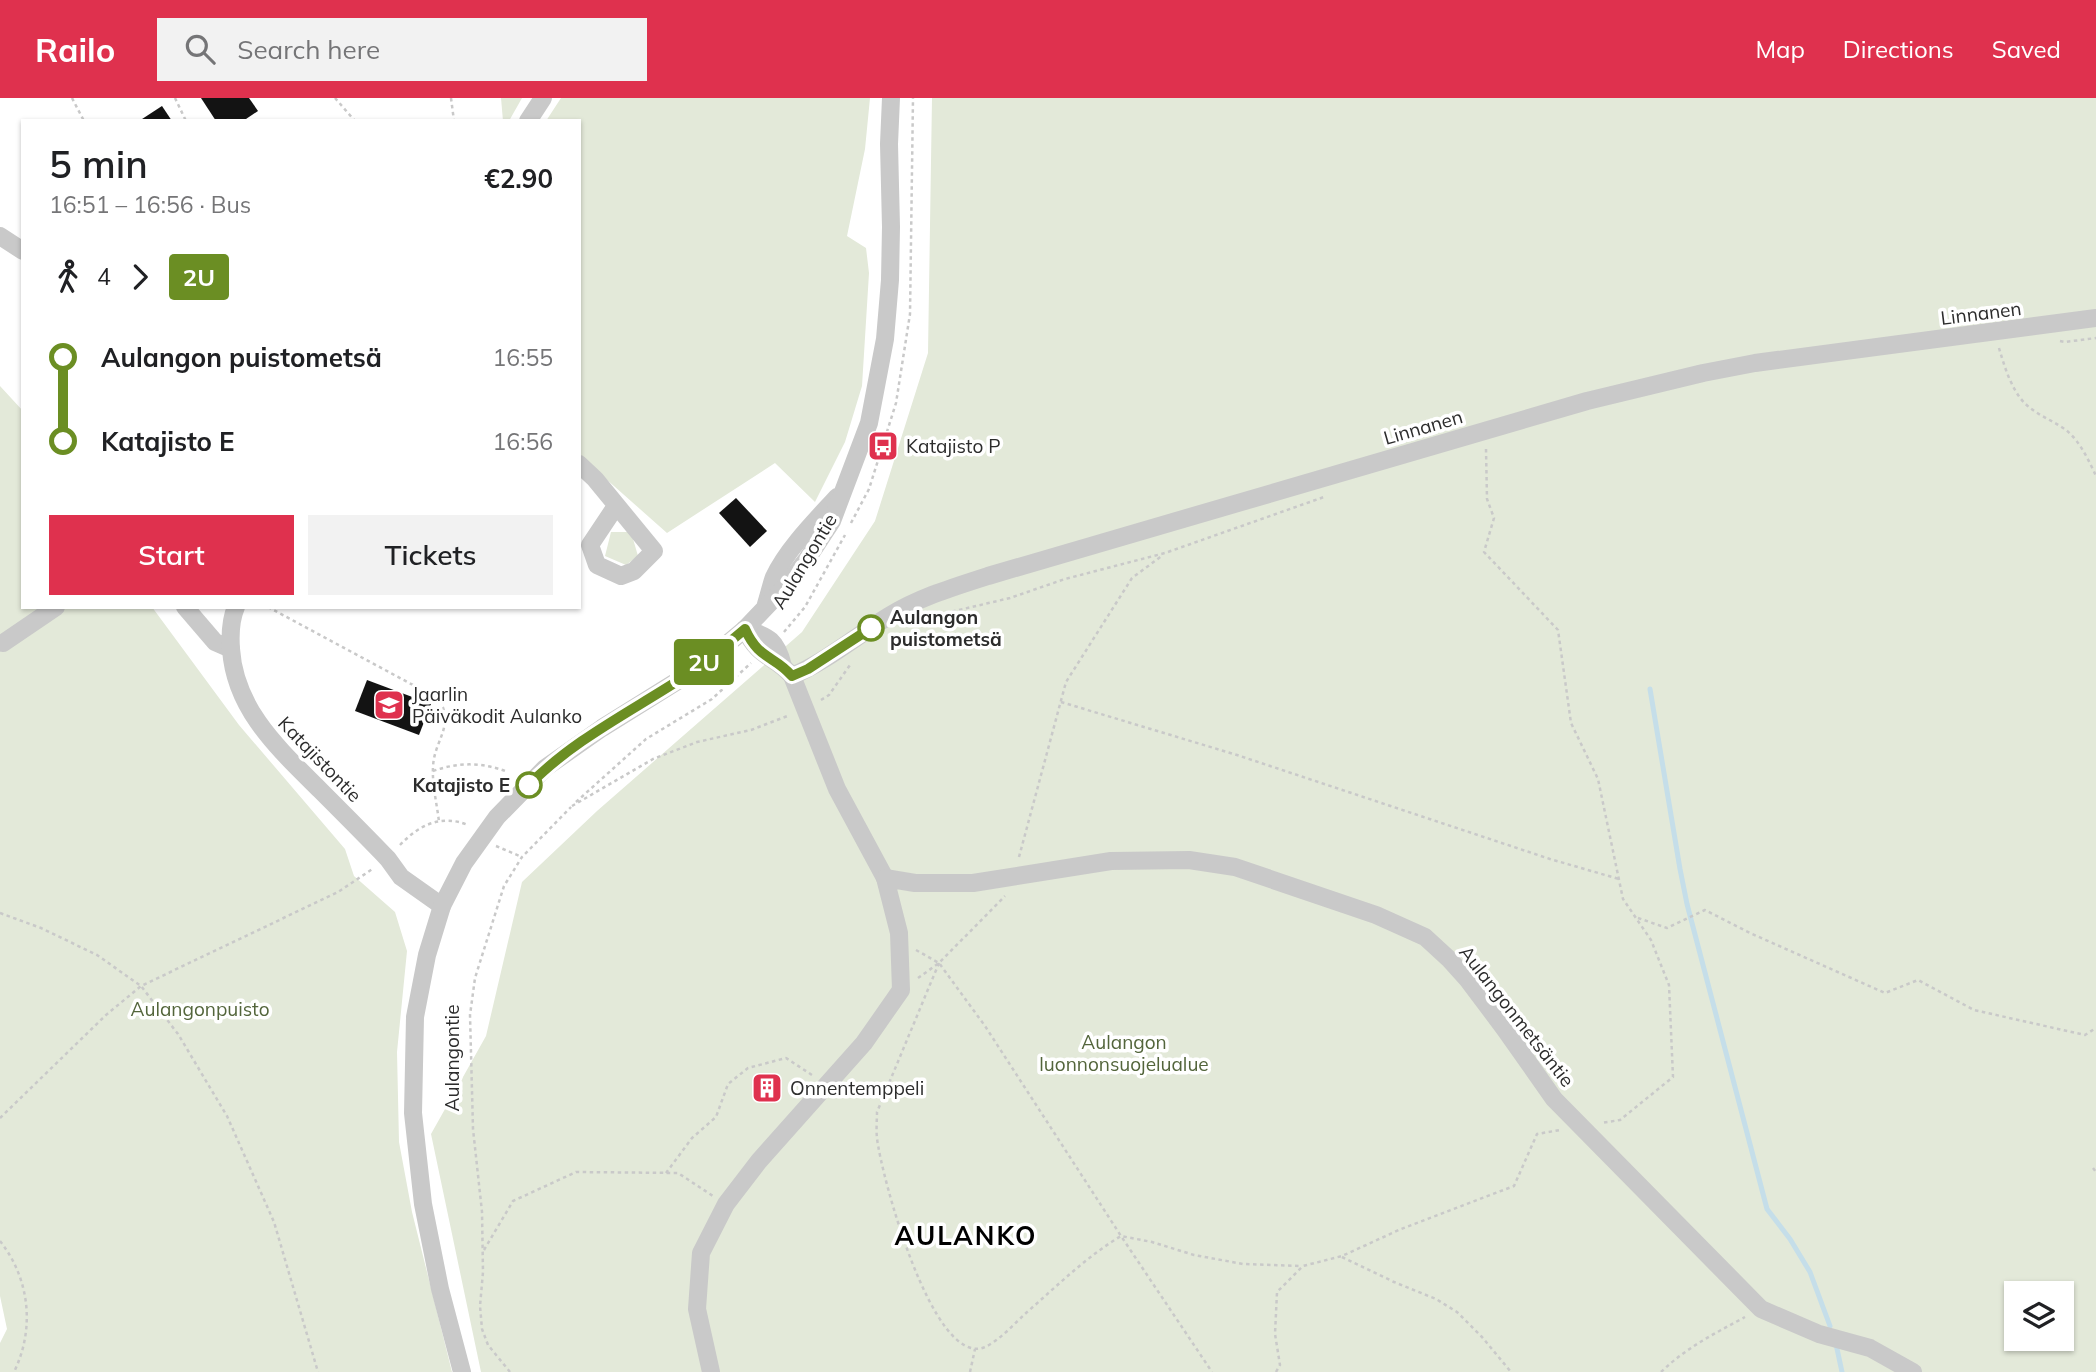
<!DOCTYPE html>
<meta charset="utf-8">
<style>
body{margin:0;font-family:Mulish,sans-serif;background:#f2f2f2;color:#202124;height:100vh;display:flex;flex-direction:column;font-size:26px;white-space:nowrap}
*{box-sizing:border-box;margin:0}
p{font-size:23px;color:#757577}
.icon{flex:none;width:38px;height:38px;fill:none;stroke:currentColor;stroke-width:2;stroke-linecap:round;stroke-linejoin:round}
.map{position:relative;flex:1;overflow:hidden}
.side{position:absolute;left:21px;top:21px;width:560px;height:490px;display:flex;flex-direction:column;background:#fff;border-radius:0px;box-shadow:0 2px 5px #0004}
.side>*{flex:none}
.badge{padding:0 14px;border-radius:5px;font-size:24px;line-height:46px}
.fabs{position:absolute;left:2004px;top:1183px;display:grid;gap:14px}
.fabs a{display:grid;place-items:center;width:70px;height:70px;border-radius:0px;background:#fff;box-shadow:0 2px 5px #0004;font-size:35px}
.map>.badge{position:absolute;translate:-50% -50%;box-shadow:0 0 0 4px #fff}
.legs{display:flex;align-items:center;gap:10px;height:77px;padding:0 28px;font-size:23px}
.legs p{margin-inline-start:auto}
.summary{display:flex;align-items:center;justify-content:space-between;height:119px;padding:0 28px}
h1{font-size:38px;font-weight:600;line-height:52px}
.primary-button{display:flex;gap:14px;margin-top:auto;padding:14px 28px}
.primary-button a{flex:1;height:80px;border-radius:0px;background:#df314e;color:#fff;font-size:28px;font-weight:600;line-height:80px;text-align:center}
.primary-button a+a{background:#f2f2f2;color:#202124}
ul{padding:0 28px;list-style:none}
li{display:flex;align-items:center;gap:24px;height:84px;font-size:26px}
li i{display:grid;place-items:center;width:10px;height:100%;margin:0 9px;background:currentColor}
li i::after{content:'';width:18px;height:18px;margin:-9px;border:5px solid;border-radius:50%;background:#fff}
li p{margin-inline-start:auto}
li:first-child i{background:linear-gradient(#0000 50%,currentColor 0)}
li:last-child i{background:linear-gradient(currentColor 50%,#0000 0)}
header{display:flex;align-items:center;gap:42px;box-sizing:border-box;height:98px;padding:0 35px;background:#df314e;color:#fff}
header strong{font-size:33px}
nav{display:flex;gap:38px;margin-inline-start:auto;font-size:24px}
.search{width:490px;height:63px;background:#f2f2f2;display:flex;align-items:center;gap:18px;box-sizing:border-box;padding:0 24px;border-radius:0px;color:#757577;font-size:26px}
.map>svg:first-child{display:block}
.green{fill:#e3e9d9;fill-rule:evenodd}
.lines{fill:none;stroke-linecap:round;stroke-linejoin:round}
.stream{stroke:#c5dee9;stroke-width:5}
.building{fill:#131313}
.path{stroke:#c9c9c9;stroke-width:2.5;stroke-dasharray:3.5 3.5;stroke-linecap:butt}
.minor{stroke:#c9c9c9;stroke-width:18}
.line-1-casing{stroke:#fff;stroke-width:16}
.line-1{stroke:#6b8e23;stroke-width:10}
.stop-1-dot{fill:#fff;stroke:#6b8e23;stroke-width:3.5}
.labels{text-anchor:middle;stroke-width:7;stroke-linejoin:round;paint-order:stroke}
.street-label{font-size:19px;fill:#2c2c2c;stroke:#fff}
.poi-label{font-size:19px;fill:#2c2c2c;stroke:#fff;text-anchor:start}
.stop-label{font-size:19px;font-weight:bold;fill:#2c2c2c;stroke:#fff;text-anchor:start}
.park-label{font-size:19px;fill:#53653b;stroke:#fff}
.district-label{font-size:26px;font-weight:bold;letter-spacing:2px;fill:#000;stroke:#fff}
</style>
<header>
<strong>Railo</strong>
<div class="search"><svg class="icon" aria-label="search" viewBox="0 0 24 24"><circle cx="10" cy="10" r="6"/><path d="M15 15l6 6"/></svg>Search here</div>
<nav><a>Map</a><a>Directions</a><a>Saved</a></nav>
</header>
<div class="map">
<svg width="2096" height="1274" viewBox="0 0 2096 1274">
<rect width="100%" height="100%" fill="#fff"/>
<g class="green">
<polygon points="501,0 522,0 509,23 503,23"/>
<polygon points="561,0 870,0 865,51 847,138 866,150 869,175 862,288 845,344 815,404 775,365 667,435 579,357 579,23 546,23"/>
<path d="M932 0H2096V1274H481L431 1036 486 938 522 784 597 713 802 534 875 423 928 255ZM2016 1195H2062V1241H2016Z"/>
<polygon points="0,288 23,313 23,509 152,509 239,627 345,751 354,778 395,814 407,853 397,954 399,1044 412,1114 452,1274 0,1274 0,1245 7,1231 0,1198"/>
<polygon points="611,434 631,434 638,458 626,467 605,458"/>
</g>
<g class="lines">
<g class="stream">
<polyline points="1650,591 1680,771 1687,806 1767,1111 1790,1141 1810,1174 1830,1228"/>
<polyline points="1836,1246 1842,1274"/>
</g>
</g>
<g class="building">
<polygon points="201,0 249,0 258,13 243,23 216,23"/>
<polygon points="162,8 172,23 139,23"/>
<polygon points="736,400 767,433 750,449 719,415"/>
<polygon points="367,582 431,606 419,637 355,613"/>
<circle cx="767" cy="990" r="7"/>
</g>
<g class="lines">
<g class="path">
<polyline points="72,0 84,23"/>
<polyline points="175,0 186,23"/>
<polyline points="335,0 355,23"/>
<polyline points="451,0 454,23"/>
<polyline points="2060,243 2065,244 2096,240"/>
<path d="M1999 250C2004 267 2010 287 2021 301 2033 316 2051 321 2066 332 2080 343 2089 363 2096 378"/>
<polyline points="1486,351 1487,401 1494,420 1484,454 1558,532 1571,625 1598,681 1623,801 1651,842 1669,887 1673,979 1620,1022 1601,1025"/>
<polyline points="851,425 869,391 896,305 910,216 913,0"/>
<path d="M268 509 439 601C455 629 434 642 433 669 432 687 437 706 439 724"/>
<polyline points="925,520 1010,500 1065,481 1165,455 1324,399"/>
<polyline points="784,534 805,509 845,437"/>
<polyline points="821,602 829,597 850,567"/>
<polyline points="1061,604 1237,657 1550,761 1619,781"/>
<path d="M433 673C459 664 482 664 508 674"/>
<polyline points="576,704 646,641 712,601 751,565"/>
<polyline points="572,708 653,661 697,644 751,632 790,617"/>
<path d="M400 747C419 727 441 716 468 727"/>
<polyline points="496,748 522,759"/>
<polyline points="1019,759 1066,584 1132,480 1163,457"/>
<polyline points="0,815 41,830 97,857 141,888 178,936 227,1018 274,1124 318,1274"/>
<polyline points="1638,820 1667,830 1705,812 1750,835 1885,895 1918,882 1974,912 2085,937 2096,930"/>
<polyline points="916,852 939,865 985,928 1121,1138 1212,1274"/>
<path d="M939 865 877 1014C877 1022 876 1032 877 1040 881 1077 933 1271 985 1249 1000 1242 1014 1226 1026 1215 1057 1188 1086 1159 1121 1138L1152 1144 1194 1157 1243 1166 1302 1168"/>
<polyline points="918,880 939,865 1005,798"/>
<polyline points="0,1020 106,917 141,888 338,794 374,770"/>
<polyline points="2093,1070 2096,1074"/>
<polyline points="666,1075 692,1040 716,1019 728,986 748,970 786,960 812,977"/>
<path d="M0 1143C30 1181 35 1231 14 1274"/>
<polyline points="484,1152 513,1103 576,1074 678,1075 713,1098"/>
<polyline points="1342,1159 1394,1184 1436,1201 1457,1214 1482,1239 1511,1274"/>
<polyline points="510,1274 488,1247 482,1231 480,1208 483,1174 482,1114 473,1031 470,917 475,880 504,788 522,759 571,709"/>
<polyline points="970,1274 975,1251"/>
<polyline points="1276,1274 1280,1267 1275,1236 1277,1194 1303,1168 1342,1158 1401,1131 1514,1088 1537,1036 1560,1032"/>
<path d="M1661 1274C1687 1249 1714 1236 1745 1219"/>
</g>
<g class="minor">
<polyline points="528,23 543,0"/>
<polyline points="0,138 23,153"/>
<polyline points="579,366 595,381 654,453 634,473 621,478 597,467 590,447 616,408"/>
<path d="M766 506C769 497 771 487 774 479 787 451 816 422 837 399"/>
<polyline points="185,509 215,544 231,551"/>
<path d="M236 509C230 523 230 537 231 551 235 612 279 651 320 692 343 715 366 738 388 761L401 779 442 808"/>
<path d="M745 531C759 561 774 557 792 578L837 691 885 780"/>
<path d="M745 531C769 538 777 543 783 568"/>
<polyline points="3,545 56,509"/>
<path d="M792 578C827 563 856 538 889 518 920 499 954 489 988 478L1587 303 1703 275 1755 265 2096 220"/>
<polyline points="462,1274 440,1191 423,1106 413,1015 415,919 427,857 442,808 464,765 497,719 545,670 602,630 679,582 720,552 745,531 784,490 807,461 832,423 869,325 885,241 890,182 891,129 889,46 891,0"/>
<polyline points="711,1274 697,1211 701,1155 726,1106 759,1063 864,945 901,892 899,835 885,780 915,785 973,785 1111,763 1189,762 1235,769 1376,817 1425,839 1450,862 1468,882 1504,930 1554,1001 1761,1211 1819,1236 1870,1250 1913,1274"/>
</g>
</g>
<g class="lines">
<g class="line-1-casing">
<path id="line-1" d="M529 687C571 644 626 616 676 584 700 568 723 550 745 531 759 562 774 557 792 578L808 571 871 530"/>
</g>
<use href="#line-1" class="line-1"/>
</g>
<defs>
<g id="bus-square" transform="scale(1.575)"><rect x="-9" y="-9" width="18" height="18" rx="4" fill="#df314e" stroke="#fff"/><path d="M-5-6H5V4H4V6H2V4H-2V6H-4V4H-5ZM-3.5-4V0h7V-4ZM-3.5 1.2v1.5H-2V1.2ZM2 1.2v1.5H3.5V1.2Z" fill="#fff"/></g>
<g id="school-square" transform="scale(1.575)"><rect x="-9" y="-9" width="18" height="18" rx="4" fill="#df314e" stroke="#fff"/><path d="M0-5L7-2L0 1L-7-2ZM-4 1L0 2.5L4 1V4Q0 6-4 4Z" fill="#fff"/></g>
<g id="building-square" transform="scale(1.575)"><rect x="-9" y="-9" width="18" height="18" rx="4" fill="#df314e" stroke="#fff"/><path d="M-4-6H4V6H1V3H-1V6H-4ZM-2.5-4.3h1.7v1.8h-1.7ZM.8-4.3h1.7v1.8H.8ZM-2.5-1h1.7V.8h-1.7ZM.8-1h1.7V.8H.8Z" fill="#fff"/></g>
</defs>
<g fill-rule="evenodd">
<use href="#bus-square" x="883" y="348"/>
<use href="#school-square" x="389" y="607"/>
<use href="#building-square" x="767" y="990"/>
</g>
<g class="stop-1-dot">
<circle cx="871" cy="530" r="12"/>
<circle cx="529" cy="687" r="12"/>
</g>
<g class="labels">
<g class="street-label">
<text transform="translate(1981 215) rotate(-7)" y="7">Linnanen</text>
<text transform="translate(1423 329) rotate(-16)" y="7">Linnanen</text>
<text transform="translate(804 463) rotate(-59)" y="7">Aulangontie</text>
<text transform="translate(320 661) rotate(46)" y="7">Katajistontie</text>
<text transform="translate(1517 918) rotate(52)" y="7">Aulangonmetsäntie</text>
<text transform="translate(452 960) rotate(-90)" y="7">Aulangontie</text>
</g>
<g class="poi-label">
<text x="906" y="355">Katajisto P</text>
<text x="412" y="603">Jaarlin<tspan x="412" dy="22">Päiväkodit Aulanko</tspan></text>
<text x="790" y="997">Onnentemppeli</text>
</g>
<g class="stop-label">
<text x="890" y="526">Aulangon<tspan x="890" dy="22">puistometsä</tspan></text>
<text x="510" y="694" text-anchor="end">Katajisto E</text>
</g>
<g class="park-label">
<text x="200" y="918">Aulangonpuisto</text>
<text x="1124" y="951">Aulangon<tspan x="1124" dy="22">luonnonsuojelualue</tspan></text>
</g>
<g class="district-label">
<text x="966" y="1147">AULANKO</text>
</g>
</g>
</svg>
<div class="fabs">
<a><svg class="icon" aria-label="layers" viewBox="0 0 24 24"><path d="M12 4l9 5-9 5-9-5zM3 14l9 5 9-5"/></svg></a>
</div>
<b class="badge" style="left:704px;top:564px;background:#6b8e23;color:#fff">2U</b>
<section class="side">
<div class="summary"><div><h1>5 min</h1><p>16:51 – 16:56 · Bus</p></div><b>€2.90</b></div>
<div class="legs"><svg class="icon" aria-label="walk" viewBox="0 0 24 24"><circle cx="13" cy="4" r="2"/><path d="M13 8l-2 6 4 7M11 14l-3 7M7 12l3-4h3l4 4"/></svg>4<svg class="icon" aria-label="forward" viewBox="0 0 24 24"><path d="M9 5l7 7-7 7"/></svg><b class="badge" style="background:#6b8e23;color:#fff">2U</b></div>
<ul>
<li><i style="color:#6b8e23"></i><b>Aulangon puistometsä</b><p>16:55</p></li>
<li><i style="color:#6b8e23"></i><b>Katajisto E</b><p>16:56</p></li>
</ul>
<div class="primary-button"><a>Start</a><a>Tickets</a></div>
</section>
</div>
